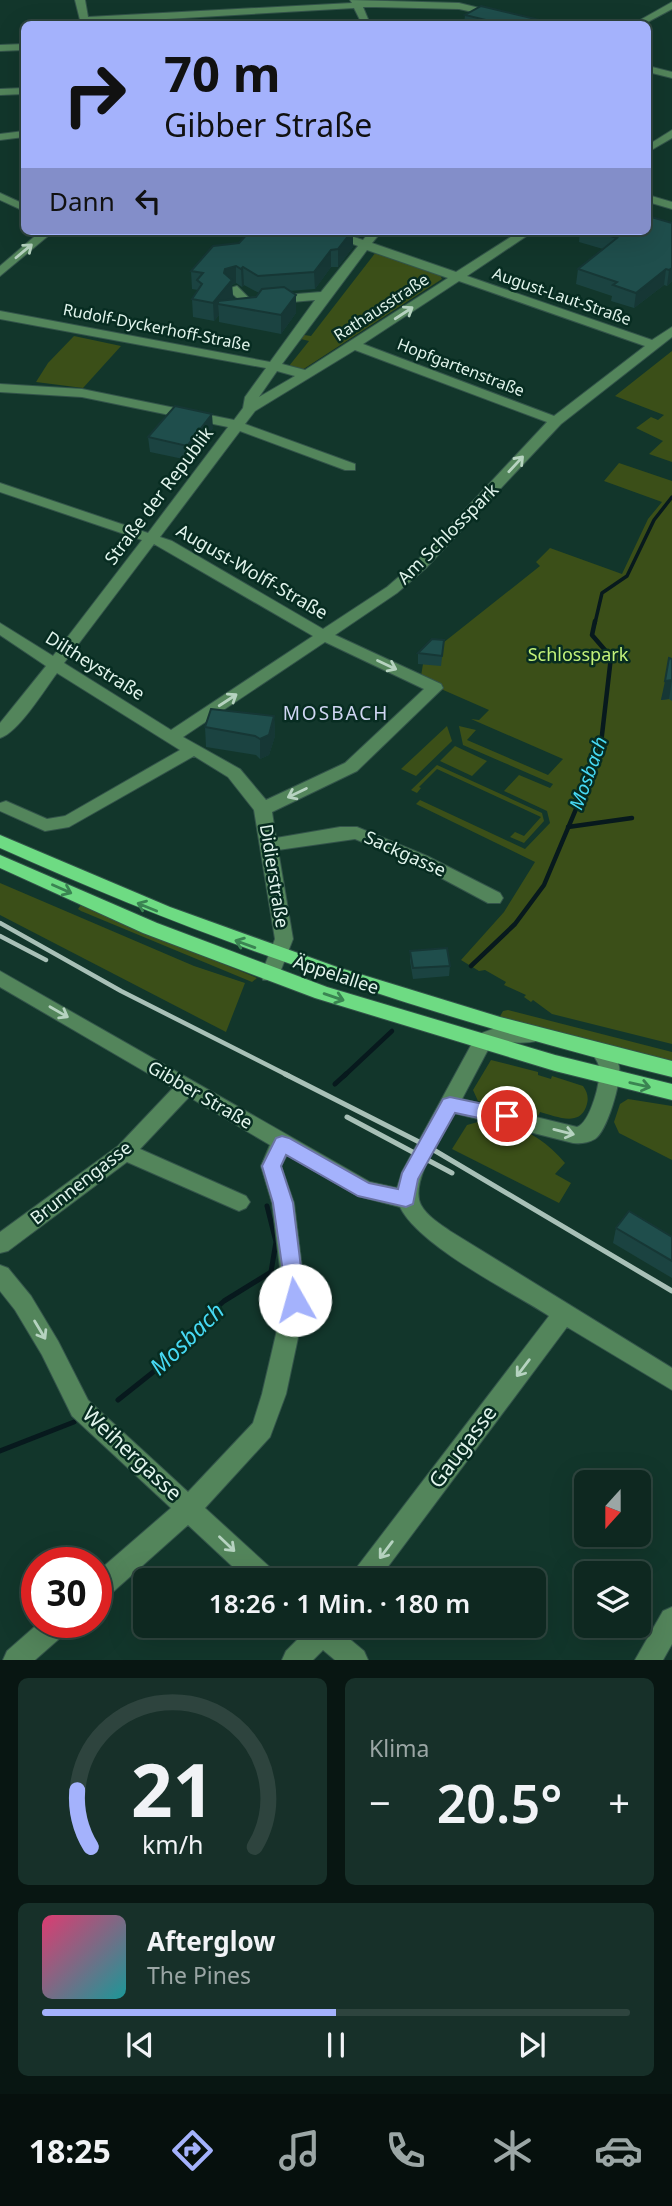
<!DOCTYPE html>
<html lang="de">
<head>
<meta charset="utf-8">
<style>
	:root { --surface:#0e2820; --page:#173029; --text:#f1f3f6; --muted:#9ba6a5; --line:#2e443e; --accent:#a4b2fc }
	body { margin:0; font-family:"Noto Sans",sans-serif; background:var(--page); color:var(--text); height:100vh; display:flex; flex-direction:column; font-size:26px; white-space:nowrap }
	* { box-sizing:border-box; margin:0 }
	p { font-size:23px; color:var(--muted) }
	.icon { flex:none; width:38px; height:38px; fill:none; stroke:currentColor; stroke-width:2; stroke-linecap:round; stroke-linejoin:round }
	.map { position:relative; height:1660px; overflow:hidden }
	.panel { display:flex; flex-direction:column; gap:18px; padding:18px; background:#081612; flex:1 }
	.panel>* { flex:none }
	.banner { position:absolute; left:21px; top:21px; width:630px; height:214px; border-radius:10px; box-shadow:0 7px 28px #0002,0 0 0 2px var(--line); background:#a4b2fc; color:#111; overflow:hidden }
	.needle { width:46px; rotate:201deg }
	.buttons { position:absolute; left:574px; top:1470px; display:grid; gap:14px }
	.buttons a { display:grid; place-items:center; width:77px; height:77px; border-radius:10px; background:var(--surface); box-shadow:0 7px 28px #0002,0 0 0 2px var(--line); font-size:35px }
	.speed { position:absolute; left:21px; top:1547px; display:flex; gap:14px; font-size:35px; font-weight:700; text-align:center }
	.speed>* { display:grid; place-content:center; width:91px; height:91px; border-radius:50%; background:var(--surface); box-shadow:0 7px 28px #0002,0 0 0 2px var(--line); line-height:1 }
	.speed .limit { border:10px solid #d22; background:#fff; color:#111 }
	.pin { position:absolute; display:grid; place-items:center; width:60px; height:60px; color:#fff; margin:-30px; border:4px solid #fff; border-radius:50%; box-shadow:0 2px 7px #0007 }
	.me { position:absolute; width:77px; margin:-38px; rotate:353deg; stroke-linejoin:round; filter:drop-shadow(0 0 5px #0008) }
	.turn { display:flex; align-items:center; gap:24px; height:147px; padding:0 28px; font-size:32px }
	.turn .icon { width:91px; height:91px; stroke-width:2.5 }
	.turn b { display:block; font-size:49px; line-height:60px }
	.then { display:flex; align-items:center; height:66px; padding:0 28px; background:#0003; gap:14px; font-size:26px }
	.big { font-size:52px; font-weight:600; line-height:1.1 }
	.panel .card { flex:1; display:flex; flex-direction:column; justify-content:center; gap:10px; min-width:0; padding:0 24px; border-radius:10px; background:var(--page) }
	.panel .dial { align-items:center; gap:0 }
	.dial svg { height:182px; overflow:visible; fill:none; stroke:var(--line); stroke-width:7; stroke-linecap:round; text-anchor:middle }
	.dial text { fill:var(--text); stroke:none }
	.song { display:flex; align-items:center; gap:21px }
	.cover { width:84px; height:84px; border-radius:10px; background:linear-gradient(135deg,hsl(340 70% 55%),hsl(180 70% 35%)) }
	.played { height:7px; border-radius:4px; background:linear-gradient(90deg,var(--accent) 50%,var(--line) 50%) }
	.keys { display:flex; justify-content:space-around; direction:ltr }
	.heat { display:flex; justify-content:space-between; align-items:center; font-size:38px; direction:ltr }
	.panel .tiles { flex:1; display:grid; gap:18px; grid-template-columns:1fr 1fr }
	.card:last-child { grid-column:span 2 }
	.trip { position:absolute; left:133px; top:1568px; width:413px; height:70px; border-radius:10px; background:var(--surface); box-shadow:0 7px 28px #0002,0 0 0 2px var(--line); font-weight:600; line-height:70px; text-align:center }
	.tab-bar { display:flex; height:112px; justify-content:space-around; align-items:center; background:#06100d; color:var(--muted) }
	.tab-bar .icon { width:49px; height:49px }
	.tab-bar .current { color:var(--accent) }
	.tab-bar b { font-size:32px; color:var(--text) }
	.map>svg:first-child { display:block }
	.green { fill:#3b4f18 }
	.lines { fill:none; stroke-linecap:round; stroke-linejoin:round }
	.stream-far2 { stroke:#07191d; stroke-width:3.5 }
	.stream-far1 { stroke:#07191d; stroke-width:4.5 }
	.stream { stroke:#07191d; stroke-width:5 }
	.minor-casing { stroke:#33544a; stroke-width:2 }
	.major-casing { stroke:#33544a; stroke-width:2 }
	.minor { fill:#53855b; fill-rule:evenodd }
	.major { fill:#6edb83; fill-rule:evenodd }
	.rail-far1 { stroke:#a8c0b7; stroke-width:4.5 }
	.rail { stroke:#a8c0b7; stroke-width:5 }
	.wall { fill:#1b4341; fill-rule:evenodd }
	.shaded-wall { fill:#163735 }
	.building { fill:#1f4e4c; stroke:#163735; stroke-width:2 }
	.oneway { stroke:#b6d3c0 }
	.oneway2 { stroke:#3a8452 }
	.route { fill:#a4b2fc; stroke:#6b74a4; stroke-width:2 }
	.labels { text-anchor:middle; stroke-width:5; stroke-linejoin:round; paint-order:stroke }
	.far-street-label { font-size:16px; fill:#e1f4ec; stroke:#072c21 }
	.street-label { font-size:18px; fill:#e1f4ec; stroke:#072c21 }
	.park-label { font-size:18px; fill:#c2f279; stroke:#072c21 }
	.neighbourhood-label { font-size:19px; letter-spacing:2px; fill:#d0d6f3; stroke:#072c21 }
	.water-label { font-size:19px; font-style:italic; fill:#47daf4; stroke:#072c21 }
	.near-street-label { font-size:21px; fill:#e1f4ec; stroke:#072c21 }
	.near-water-label { font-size:23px; font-style:italic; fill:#47daf4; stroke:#072c21 }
</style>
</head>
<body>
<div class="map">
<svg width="672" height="1660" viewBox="0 0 672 1660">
	<rect width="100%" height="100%" fill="#12362b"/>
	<g class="green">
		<path d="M376,252L440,275L442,279L302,370L289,366L309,341L301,339L304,335L311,336Z"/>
		<path d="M74,336L121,346L83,388L36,382L48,363Z"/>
		<path d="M672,351V462L649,454L663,441L636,428L651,417L658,420L664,415L615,396Z"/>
		<path d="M619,463L672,481V1044L552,1014L533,1000L531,1002L524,997L526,995L504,985L506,982L485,970L479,971L461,960L504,912L535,862L416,804L420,800L525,849L550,823L547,811L504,791L519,775L550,788L553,784L463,745L459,726L476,730L467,740L548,775L563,759L471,719L479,720L489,710L441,689L443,686L421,676L424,658L540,566L536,562L550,548L622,574L648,519L662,502L604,481Z"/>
		<path d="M447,726L452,741L416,776L401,769Z"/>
		<path d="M455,746L487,761L472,776L440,761Z"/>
		<path d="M437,765L542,813L544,821L524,843L510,837L515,832L524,836L541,817L437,769L419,787L421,788L417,793L411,790Z"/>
		<path d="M0,883L194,966L245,983L226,1032L0,915Z"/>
		<path d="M81,905L257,978L252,982L81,911L78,909Z"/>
		<path d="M508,1010L672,1052V1062L499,1018L503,1011Z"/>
		<path d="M491,1060L538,1072V1075L551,1079L552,1076L583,1086C588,1093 589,1099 586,1107C579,1127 555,1116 540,1112L538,1116L478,1101L473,1090Z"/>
		<path d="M628,1099L672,1106V1160L619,1133L614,1122L620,1104Z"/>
		<path d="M478,1122C515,1121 542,1136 565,1163L555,1174L571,1183L559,1203L452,1149L467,1125Z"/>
	</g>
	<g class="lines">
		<path class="stream-far2" d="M595,623L602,593L627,576L654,520L672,497"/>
		<g class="stream-far1">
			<path d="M568,827L632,818"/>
			<path d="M471,966L515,924L544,885L600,752L611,657L592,635L595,621"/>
			<path d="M344,1076L392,1031"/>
		</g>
		<g class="stream">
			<path d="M335,1084L346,1074"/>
			<path d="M118,1400L157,1369L184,1337L224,1301L271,1272L276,1242L267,1206"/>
			<path d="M0,1451L74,1422"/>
		</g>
		<defs>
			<g id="minor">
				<path d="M75,0H85L88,17L352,3L350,0L459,3L545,24H529L459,9L376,7H363L370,24H362L354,8L81,24Z"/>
				<path d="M672,2V9L644,24H633Z"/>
				<path d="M24,44V50L0,51V45Z"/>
				<path d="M648,66L672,72V78L648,72Z"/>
				<path d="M24,88V94L0,95V89Z"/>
				<path d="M672,130V138L648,152V145Z"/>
				<path d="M24,131V137L0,140V134Z"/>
				<path d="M0,193L24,204V211L0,200Z"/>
				<path d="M648,195L672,202V209L648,202Z"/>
				<path d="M41,231H54L0,276V266Z"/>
				<path d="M319,231H336L363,240L370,231H382L372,243L456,272L520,231H534L467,276L652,340L672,327V337L561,424L426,568L397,593L335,635L441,684L443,688L357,771L272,812L276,838L340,827H357L427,856L500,893L503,898L500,903H488L415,864L355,839L278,850L293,939L279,975L277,980H263L261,975L275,939L254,810L228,777L194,756L69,827L45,831L0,811V803L6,801L47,819L65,816L180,750L57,673C45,689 18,733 0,738V723L46,666L0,635V623L53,656L142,540L0,492V483L148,533L228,427L82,397L0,392V384L82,389L234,420L243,408L245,397L266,368L0,319V311L270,362L315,300L246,306L227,289L237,286L249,298L321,292L358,246ZM367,250L448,278L305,370L282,364ZM459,281L645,346L554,416L363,344ZM355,350L547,422L416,562L387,587L323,629L172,541L160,537L240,431L345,470H355V464L245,424L255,411ZM277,371L295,376L259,397ZM154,544L313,636L171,730L64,663ZM325,642L424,689L345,763L266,800L240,769L183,737Z"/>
				<path d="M0,971L370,1182L397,1188L402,1172L476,1036C494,1026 519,1023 539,1030L542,1035L539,1040C523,1046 505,1039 490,1046L462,1099L577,1127C590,1123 602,1080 599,1067C598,1061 594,1057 591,1052L594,1047L601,1044L608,1047C612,1052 617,1059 619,1066C622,1081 607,1131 595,1139C588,1143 580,1144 573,1143L454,1113C443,1134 409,1182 421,1205C427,1216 440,1224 450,1231L672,1368V1390L567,1327L378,1580H351L354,1571L549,1316C510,1291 419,1246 400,1207L358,1196L287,1155L281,1166L294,1203L306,1300L286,1394L270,1437L205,1508L274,1571L277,1580H247L188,1525L105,1599L96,1602V1573L171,1508L72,1416L42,1355L15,1310L0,1291V1265L8,1268L31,1296L58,1341L88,1400L188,1492L253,1423L262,1394L284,1300L272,1203L261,1166L270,1145L189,1097L140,1149L246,1196L250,1202L246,1208L239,1211L232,1208L127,1162L8,1251L0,1253V1232L118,1146L173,1088L0,987Z"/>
				<path d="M672,1607V1644L663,1660H635L663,1611Z"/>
				<path d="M40,1622H72L68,1631L35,1660H3L7,1651Z"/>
				<path d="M300,1626H342L340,1631L364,1651L368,1660H335L323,1650L313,1660H282L286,1651L303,1634Z"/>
			</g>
			<g id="major">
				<path d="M0,835L170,907L337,967L500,1017L672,1061V1077C441,1020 217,946 0,848Z"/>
				<path d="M0,855L157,923L327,987L555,1055L672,1084V1100L555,1071L315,998L143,933L0,868Z"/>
			</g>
		</defs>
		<use href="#minor" class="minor-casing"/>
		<use href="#major" class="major-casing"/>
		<use href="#minor" class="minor"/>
		<use href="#major" class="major"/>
		<g class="rail-far1">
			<path d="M0,923L121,991L289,1076"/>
			<path d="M0,936L46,960"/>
		</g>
		<g class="rail">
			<path d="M285,1074L427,1146L672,1291"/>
			<path d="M347,1117L452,1173"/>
		</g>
	</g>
	<g class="wall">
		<path d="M465,15L548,24H464Z"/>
		<path d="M672,223V281L667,286L664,285L634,308L611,301L612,296L576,284L578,269L603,249L579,242L580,231H648Z"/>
		<path d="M213,246L353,247L338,267H331L315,289L289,291L296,313L281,334L219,322V315L214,321L193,317L192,299L198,290L192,289L191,271ZM236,283L242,287L244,285L259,293L256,297L232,299L233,298L232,285Z"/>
		<path d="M213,428L188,460L150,452L148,437Z"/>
		<path d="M444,640L441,666L418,664V653Z"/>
		<path d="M672,659V701L669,699L661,700Z"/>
		<path d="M274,716L275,736L269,755L260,759L256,755L206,747L205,727Z"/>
		<path d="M410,951L450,966L449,976L413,979L410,961Z"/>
		<path d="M616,1228L672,1237V1278L613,1243Z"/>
	</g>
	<g class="shaded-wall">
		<path d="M352,231H353V247L338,267V249Z"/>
		<path d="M331,250V267L315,289L314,272Z"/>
		<path d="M236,266V283L232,285L233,298L226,306L218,304L219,315L214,321L213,303L225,269Z"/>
		<path d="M243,267L244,285L242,287L241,269Z"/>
		<path d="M672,268V281L667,286L669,270Z"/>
		<path d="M666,269L664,285L634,308L636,293Z"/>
		<path d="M296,295V313L281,334V315Z"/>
		<path d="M212,414L213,428L188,460L187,446Z"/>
		<path d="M672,680L669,699L661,700L665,681Z"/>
		<path d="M274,716L275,736L269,755L260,759V739Z"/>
	</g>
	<g class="building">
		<path d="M481,6L548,22L543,24H502L465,15Z"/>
		<path d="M648,216L672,223V268L669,270L666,269L636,293L613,285L617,282L578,269L617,238L595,231H648Z"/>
		<path d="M250,231H352L338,249L331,250L314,272L258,276L243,267L241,269L236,266L225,269L224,273L232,280L213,303L192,299L202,284L197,280L203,273L191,271L213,246L239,243Z"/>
		<path d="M284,287L296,295L281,315L218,304V301L256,297L262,289Z"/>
		<path d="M175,406L212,414L187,446L148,437Z"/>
		<path d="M432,639L444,640L442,656L418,653Z"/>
		<path d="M669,658L672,659V680L665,681Z"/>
		<path d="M211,709L274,716L269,735L260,739L255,736L205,727Z"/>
		<path d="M447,948L450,966L413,968L410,951Z"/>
		<path d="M629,1211L672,1237V1261L616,1228Z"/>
	</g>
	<defs><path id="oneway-shaft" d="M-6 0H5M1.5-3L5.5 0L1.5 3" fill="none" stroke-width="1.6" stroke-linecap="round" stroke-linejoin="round" transform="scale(1.75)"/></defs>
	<g class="oneway">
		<use href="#oneway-shaft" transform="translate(24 251) rotate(-40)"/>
		<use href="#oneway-shaft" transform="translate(404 313) rotate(-33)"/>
		<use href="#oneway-shaft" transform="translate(516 464) rotate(-47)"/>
		<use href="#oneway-shaft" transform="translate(387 665) rotate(25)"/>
		<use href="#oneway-shaft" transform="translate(228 700) rotate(-33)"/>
		<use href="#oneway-shaft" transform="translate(297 793) rotate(154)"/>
		<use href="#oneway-shaft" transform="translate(59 1012) rotate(30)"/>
		<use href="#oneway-shaft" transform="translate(564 1132) rotate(14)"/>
		<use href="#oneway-shaft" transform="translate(40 1330) rotate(59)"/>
		<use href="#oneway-shaft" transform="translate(523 1368) rotate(127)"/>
		<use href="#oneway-shaft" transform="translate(227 1544) rotate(44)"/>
		<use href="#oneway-shaft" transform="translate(386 1550) rotate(127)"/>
	</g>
	<g class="oneway2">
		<use href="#oneway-shaft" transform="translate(62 889) rotate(24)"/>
		<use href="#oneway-shaft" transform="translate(147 907) rotate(-158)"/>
		<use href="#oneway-shaft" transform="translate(245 944) rotate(-160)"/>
		<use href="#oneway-shaft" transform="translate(334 997) rotate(19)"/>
		<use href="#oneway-shaft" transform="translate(640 1085) rotate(13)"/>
	</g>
	<path class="route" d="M450,1097L507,1109L513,1111L516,1116L513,1122L507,1124L455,1113L418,1179L413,1204L406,1207L358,1196L286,1155L281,1166L293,1203L305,1300L303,1307L295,1309L288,1307L273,1203L262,1166L276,1138L282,1136L289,1138L369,1183L398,1189L402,1173L443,1099Z"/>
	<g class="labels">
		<g class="far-street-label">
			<text transform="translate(562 296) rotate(19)" y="6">August-Laut-Straße</text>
			<text transform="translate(381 307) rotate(-33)" y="6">Rathausstraße</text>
			<text transform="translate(157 327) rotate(11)" y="6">Rudolf-Dyckerhoff-Straße</text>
			<text transform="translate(461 367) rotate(21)" y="6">Hopfgartenstraße</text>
		</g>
		<g class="street-label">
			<text transform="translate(159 496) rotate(-53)" y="6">Straße der Republik</text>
			<text transform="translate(448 534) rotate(-45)" y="6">Am Schlosspark</text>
			<text transform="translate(252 572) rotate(30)" y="6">August-Wolff-Straße</text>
			<text transform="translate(95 666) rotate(32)" y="6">Diltheystraße</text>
			<text transform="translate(405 854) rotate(24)" y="6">Sackgasse</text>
			<text transform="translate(274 876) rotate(81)" y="6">Didierstraße</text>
			<text transform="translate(336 975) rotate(18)" y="6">Äppelallee</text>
			<text transform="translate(200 1095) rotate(30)" y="6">Gibber Straße</text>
			<text transform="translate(81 1183) rotate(-38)" y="6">Brunnengasse</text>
		</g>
		<g class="park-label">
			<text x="578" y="661">Schlosspark</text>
		</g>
		<g class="neighbourhood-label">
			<text x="336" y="720">MOSBACH</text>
		</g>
		<g class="water-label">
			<text transform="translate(588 773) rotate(-70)" y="7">Mosbach</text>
		</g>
		<g class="near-street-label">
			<text transform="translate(463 1447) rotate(-53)" y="7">Gaugasse</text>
			<text transform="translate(132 1454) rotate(43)" y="7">Weihergasse</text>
		</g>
		<g class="near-water-label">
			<text transform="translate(187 1339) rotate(-44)" y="8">Mosbach</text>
		</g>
	</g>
</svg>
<div class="buttons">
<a><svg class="needle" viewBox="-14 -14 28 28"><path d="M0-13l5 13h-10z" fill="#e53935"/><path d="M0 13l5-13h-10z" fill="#9ba6a5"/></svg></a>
<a><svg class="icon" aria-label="layers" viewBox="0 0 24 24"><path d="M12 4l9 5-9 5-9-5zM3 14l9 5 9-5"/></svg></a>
</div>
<div class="speed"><div class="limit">30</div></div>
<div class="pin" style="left:507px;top:1116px;background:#d93025"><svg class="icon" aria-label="arrive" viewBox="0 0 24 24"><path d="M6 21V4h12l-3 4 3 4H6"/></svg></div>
<svg class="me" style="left:295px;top:1300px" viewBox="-20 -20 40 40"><circle r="19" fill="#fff"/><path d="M0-13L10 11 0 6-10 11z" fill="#a4b2fc"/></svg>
<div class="trip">18:26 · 1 Min. · 180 m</div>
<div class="banner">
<div class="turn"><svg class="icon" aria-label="right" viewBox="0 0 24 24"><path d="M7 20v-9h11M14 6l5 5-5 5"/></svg><div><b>70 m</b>Gibber Straße</div></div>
<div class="then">Dann<svg class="icon" aria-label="left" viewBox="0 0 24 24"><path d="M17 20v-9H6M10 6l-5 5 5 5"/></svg></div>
</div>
</div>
<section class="panel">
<div class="tiles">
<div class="card dial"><svg viewBox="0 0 100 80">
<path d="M14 69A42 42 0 1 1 86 69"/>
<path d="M14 69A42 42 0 0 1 8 44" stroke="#a4b2fc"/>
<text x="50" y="56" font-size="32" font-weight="700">21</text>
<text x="50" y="72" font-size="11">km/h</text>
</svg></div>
<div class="card"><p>Klima</p>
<div class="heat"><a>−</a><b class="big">20.5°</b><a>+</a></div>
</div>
<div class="card">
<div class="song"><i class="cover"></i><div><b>Afterglow</b><p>The Pines</p></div></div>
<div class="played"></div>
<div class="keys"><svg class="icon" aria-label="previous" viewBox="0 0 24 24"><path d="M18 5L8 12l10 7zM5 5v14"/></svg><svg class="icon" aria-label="pause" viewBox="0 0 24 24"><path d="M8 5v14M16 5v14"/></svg><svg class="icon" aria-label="next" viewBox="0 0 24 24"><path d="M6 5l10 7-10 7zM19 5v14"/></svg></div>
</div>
</div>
</section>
<nav class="tab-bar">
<b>18:25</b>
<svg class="icon current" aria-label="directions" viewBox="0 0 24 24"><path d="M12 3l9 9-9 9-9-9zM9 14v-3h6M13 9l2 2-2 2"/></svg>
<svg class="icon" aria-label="music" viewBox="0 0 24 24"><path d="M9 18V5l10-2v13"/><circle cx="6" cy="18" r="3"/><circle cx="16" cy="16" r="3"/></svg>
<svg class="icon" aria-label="phone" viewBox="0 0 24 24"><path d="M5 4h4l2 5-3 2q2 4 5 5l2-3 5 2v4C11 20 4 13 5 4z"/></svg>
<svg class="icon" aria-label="climate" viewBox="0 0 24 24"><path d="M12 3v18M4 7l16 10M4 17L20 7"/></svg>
<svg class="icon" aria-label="car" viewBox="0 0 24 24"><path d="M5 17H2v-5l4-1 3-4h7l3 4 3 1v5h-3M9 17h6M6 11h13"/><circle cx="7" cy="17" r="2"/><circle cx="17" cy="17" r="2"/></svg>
</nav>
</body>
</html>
